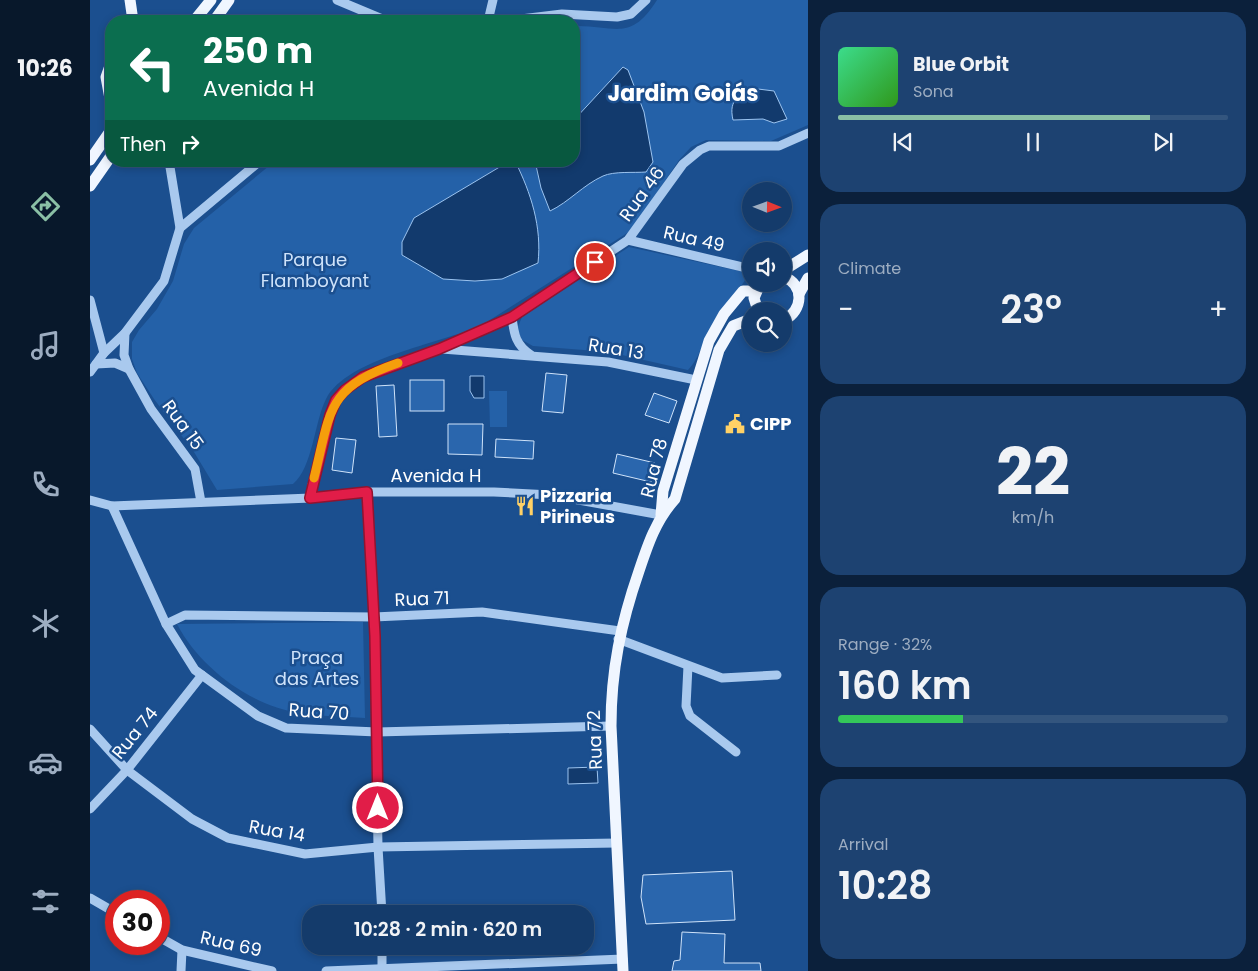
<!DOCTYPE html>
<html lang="en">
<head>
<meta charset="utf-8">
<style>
	:root { --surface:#143b6b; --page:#1d4271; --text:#f1f3f6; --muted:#9dadc1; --line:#33557e; --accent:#8abfa5 }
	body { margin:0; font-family:Poppins,sans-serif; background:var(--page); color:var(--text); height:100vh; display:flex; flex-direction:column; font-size:19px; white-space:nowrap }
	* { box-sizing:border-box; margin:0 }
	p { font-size:16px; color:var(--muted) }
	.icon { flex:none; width:28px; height:28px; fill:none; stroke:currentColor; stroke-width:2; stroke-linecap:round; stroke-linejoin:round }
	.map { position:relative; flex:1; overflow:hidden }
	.panel { display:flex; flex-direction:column; gap:12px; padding:12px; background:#0b203b; width:450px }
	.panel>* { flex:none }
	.banner { position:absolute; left:15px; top:15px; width:475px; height:152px; border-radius:20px; box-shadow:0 2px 8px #0003,0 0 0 1px var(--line); background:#0b6e4f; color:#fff; overflow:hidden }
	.needle { width:32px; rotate:91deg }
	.buttons { position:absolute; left:652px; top:182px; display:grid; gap:10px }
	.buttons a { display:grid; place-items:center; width:50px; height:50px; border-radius:50%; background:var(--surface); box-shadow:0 2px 8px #0003,0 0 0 1px var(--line); font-size:25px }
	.speed { position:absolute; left:15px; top:890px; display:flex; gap:10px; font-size:25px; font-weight:700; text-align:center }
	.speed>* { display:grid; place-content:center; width:65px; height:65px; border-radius:50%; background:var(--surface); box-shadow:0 2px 8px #0003,0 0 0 1px var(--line); line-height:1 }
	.speed .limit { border:8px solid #d22; background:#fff; color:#111 }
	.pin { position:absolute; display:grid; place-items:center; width:42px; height:42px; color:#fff; margin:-21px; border:2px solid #fff; border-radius:50%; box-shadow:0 1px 5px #0007 }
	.me { position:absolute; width:55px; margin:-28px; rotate:0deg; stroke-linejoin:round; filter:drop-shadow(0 0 4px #0008) }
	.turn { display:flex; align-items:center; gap:18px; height:105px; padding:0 15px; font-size:22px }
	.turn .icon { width:65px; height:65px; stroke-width:2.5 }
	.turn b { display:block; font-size:35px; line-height:42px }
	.then { display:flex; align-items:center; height:48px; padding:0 15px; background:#0003; gap:10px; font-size:19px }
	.big { font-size:38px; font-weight:600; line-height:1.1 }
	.panel .card { flex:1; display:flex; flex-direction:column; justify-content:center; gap:8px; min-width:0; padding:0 18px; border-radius:20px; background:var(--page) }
	.panel .dial { align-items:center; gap:0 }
	.dial b { font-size:65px; line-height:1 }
	.song { display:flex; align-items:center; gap:15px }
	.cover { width:60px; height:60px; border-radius:8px; background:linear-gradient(135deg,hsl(150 70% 55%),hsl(110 70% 35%)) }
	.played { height:5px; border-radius:2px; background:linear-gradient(90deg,var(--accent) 80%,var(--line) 80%) }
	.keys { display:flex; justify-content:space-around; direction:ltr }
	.heat { display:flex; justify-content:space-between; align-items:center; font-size:28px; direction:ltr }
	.charge { height:8px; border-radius:4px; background:linear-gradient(90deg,#34c759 32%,var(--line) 0) }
	.trip { position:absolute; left:212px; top:905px; width:292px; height:50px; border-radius:20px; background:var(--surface); box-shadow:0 2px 8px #0003,0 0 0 1px var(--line); font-weight:600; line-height:50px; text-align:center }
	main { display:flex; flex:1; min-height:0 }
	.tab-bar { display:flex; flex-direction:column; width:90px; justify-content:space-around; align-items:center; background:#08182b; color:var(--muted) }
	.tab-bar .icon { width:35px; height:35px }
	.tab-bar .active { color:var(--accent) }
	.tab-bar b { font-size:22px; color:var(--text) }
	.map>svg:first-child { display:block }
	.green { fill:#2461a8 }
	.water { fill:#123a6d; stroke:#9cc4f0 }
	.building { fill:#2a66ad; stroke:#cfe3fa }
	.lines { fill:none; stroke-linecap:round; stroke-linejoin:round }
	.minor { stroke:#a9c9ee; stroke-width:9 }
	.major { stroke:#f0f6ff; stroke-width:11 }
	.route-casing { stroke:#92132f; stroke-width:12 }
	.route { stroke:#e11d48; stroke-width:9 }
	.slow { stroke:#f59e0b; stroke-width:9 }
	.labels { text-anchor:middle; stroke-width:5; stroke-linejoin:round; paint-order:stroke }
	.street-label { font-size:18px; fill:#fff; stroke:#1b4f8f }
	.park-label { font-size:18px; fill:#cfe3fa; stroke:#1b4f8f }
	.poi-label { font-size:18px; font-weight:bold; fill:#fff; stroke:#1b4f8f; text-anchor:start }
	.district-label { font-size:22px; font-weight:bold; fill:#fff; stroke:#1b4f8f }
</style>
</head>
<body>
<main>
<nav class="tab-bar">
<b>10:26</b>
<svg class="icon active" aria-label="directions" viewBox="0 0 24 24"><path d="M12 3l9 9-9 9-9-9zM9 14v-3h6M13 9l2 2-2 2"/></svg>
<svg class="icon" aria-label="music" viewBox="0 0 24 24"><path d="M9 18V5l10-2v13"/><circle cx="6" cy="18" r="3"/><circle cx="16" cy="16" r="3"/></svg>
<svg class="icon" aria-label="phone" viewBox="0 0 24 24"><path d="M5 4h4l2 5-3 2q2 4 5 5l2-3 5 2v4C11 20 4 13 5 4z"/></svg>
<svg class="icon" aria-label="climate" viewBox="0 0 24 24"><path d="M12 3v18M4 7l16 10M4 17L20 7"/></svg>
<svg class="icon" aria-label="car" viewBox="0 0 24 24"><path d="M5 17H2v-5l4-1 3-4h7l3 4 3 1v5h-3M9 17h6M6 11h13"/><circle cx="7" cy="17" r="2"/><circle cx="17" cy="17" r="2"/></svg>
<svg class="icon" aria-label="filters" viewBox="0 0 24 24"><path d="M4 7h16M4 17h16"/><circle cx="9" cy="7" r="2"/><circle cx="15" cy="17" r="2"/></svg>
</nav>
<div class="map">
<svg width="718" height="971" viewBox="0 0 718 971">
	<rect width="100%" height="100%" fill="#1b4f8f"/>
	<g class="green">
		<path d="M567,0H718V125L681,141L616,140L601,147L589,160L542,230L392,325C350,344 257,358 236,399C224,423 223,467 203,484L127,490L104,452L64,399L47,373L42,359V342L49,330L67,309L83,281L94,244L104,228L185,161H484V26C525,25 540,43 567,0Z"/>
		<path d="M539,247L654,272L657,276C651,290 635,302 627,316C617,332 610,358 598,370L519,352L443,346L432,340L427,329L432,317Z"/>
		<path d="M399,391H417V427H400Z"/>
		<path d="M273,622L275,718C254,716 231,717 210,713C161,706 110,668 87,624Z"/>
	</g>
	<g class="water">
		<path d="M533,67L538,70L554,112L563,162L556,172C544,173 524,171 513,176C493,185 479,202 460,211L451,188L445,161H484V120Z"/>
		<path d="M668,89L684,91L697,119L684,123L673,119L643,120C638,98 650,95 668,89Z"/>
		<path d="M425,161C441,193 452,227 448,263L412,279L385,281L353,279L312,255V242L324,218L418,162Z"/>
		<path d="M380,376H394V398H384L380,391Z"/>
		<path d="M507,767L508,783L478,784V768Z"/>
	</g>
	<g class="building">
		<path d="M456,373L477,375L473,413L452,411Z"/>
		<rect x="320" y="380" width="34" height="31"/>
		<path d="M304,385L307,436L289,437L286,386Z"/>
		<path d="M564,393L587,401L579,423L555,415Z"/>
		<path d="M358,424H393L392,455L358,454Z"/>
		<path d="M246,438L266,440L262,473L242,470Z"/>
		<path d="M406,439L444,441L443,459L405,457Z"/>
		<path d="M527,454L565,463L561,482L523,473Z"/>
		<path d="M642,871L645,920L556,924L551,897L553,875Z"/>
		<path d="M592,932L635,934L634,963H670L671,971H582L584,961L590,960Z"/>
	</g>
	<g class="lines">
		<g class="minor">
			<path d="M247,0L297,21"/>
			<path d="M398,21L403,0"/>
			<path d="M415,21L472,14L527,17L541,14L556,0"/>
			<path d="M90,228L170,161"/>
			<path d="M538,240L661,269"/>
			<path d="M0,300L14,353"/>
			<path d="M422,317C424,335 426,345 441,355"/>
			<path d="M35,333L34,355L39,369L61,409L105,469L111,502"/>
			<path d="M352,349L518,362L606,380"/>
			<path d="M6,364L25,363L39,369"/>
			<path d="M0,372L14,353L35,333L74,281L90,228L79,161"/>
			<path d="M277,492L284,617L288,847L292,914"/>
			<path d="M221,498L222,485L240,415L246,401L255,390L273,377L349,349L422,317L538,240L593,164L610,150L619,146H689L718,133"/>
			<path d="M0,500L22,506L221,498L277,492H404L461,495L571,515"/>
			<path d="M22,506L76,624L105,670L168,716L196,728L287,732L521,726"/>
			<path d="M76,624L95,615L284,617L392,612L530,631"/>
			<path d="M528,639L632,678L687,675"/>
			<path d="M598,666L596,706L600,716L646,752"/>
			<path d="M0,729L37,770L102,819L138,838L215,854L288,847L527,843"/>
			<path d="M0,809L37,770L112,675"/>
			<path d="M0,898L26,913"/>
			<path d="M69,937L92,950L182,971"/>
			<path d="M292,946V971"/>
			<path d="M91,971L92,950"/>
			<path d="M236,971L533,959"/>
		</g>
		<g class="major">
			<path d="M40,0L43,21"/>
			<path d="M104,21L121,0"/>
			<path d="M124,21L139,0"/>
			<path d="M21,63L16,77L21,104"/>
			<path d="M0,160L21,130"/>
			<path d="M0,186L21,156"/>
			<path d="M694,270L718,255"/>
			<path d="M694,277C715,285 713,311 694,320"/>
			<path d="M709,294L718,278"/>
			<path d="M668,311L664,298L670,284"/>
			<path d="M571,515L573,491L619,341L634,314L653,291H665"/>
			<path d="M533,971L521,726C521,670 531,623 549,571C558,544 566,520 585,499L629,350L643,326L661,319"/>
		</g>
	</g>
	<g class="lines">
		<defs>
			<path id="route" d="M288,808L285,636L277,492L220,498L240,415L246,400L255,390L273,377L349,349L422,317L505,262"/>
		</defs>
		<use href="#route" class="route-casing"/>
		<use href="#route" class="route"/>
		<path class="slow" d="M224,478C241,410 236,388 308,363"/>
	</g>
	<defs>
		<symbol id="civic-bare" viewBox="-9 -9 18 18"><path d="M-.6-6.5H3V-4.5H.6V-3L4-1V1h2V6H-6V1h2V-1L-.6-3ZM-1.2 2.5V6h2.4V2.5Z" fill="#ffd166" stroke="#1b4f8f" stroke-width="2.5" paint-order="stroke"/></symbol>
		<symbol id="restaurant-bare" viewBox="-9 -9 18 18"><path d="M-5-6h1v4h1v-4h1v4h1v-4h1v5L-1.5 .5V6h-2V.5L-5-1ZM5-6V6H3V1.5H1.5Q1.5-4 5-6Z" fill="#ffd166" stroke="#1b4f8f" stroke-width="2.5" paint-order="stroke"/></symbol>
	</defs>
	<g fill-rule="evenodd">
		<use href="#civic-bare" x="631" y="410" width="28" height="28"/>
		<use href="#restaurant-bare" x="421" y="492" width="28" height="28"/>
	</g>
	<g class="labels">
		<g class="street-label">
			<text transform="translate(552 194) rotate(-54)" y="6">Rua 46</text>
			<text transform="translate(604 239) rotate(13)" y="6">Rua 49</text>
			<text transform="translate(526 349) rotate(9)" y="6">Rua 13</text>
			<text transform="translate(93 425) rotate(54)" y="6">Rua 15</text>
			<text transform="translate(564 468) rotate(-76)" y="6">Rua 78</text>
			<text x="346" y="482">Avenida H</text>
			<text transform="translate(332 599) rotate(-2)" y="6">Rua 71</text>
			<text transform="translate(229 712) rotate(4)" y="6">Rua 70</text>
			<text transform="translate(45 733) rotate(-51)" y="6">Rua 74</text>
			<text transform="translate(505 740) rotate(-92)" y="6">Rua 72</text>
			<text transform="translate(187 831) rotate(10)" y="6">Rua 14</text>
			<text transform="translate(141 944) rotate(13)" y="6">Rua 69</text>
		</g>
		<g class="park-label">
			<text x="225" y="266">Parque<tspan x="225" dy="21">Flamboyant</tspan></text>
			<text x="227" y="664">Praça<tspan x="227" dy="21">das Artes</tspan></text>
		</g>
		<g class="poi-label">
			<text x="660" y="430">CIPP</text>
			<text x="450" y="502">Pizzaria<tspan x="450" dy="21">Pirineus</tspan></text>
		</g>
		<g class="district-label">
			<text x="593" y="101">Jardim Goiás</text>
		</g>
	</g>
</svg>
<div class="buttons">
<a><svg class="needle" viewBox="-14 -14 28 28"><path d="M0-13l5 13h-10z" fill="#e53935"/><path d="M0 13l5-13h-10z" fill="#9dadc1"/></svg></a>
<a><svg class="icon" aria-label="sound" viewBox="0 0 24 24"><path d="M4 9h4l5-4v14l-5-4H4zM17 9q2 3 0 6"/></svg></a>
<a><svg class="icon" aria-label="search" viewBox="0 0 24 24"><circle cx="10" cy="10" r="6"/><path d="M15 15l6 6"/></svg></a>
</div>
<div class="speed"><div class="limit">30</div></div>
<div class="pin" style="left:505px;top:262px;background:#d93025"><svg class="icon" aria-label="arrive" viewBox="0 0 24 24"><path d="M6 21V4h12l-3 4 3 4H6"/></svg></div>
<svg class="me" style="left:288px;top:808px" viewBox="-20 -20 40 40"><circle r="17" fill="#e11d48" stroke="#fff" stroke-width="3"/><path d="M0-11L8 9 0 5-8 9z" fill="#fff"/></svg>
<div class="trip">10:28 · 2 min · 620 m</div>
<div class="banner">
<div class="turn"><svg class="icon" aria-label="left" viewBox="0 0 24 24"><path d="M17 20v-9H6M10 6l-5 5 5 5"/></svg><div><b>250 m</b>Avenida H</div></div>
<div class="then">Then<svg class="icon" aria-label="right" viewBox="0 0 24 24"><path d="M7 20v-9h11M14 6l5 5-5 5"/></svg></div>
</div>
</div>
<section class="panel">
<div class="card">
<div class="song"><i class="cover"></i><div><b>Blue Orbit</b><p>Sona</p></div></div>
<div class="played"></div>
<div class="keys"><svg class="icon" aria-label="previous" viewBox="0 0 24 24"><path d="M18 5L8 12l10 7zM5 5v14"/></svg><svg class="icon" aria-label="pause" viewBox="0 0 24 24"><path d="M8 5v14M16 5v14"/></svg><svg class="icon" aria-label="next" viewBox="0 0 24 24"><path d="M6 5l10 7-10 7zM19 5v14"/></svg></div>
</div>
<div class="card"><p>Climate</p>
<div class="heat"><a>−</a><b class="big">23°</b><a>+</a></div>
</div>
<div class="card dial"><b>22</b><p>km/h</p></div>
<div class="card"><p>Range · 32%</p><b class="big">160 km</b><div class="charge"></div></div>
<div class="card"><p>Arrival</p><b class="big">10:28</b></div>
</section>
</main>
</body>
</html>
